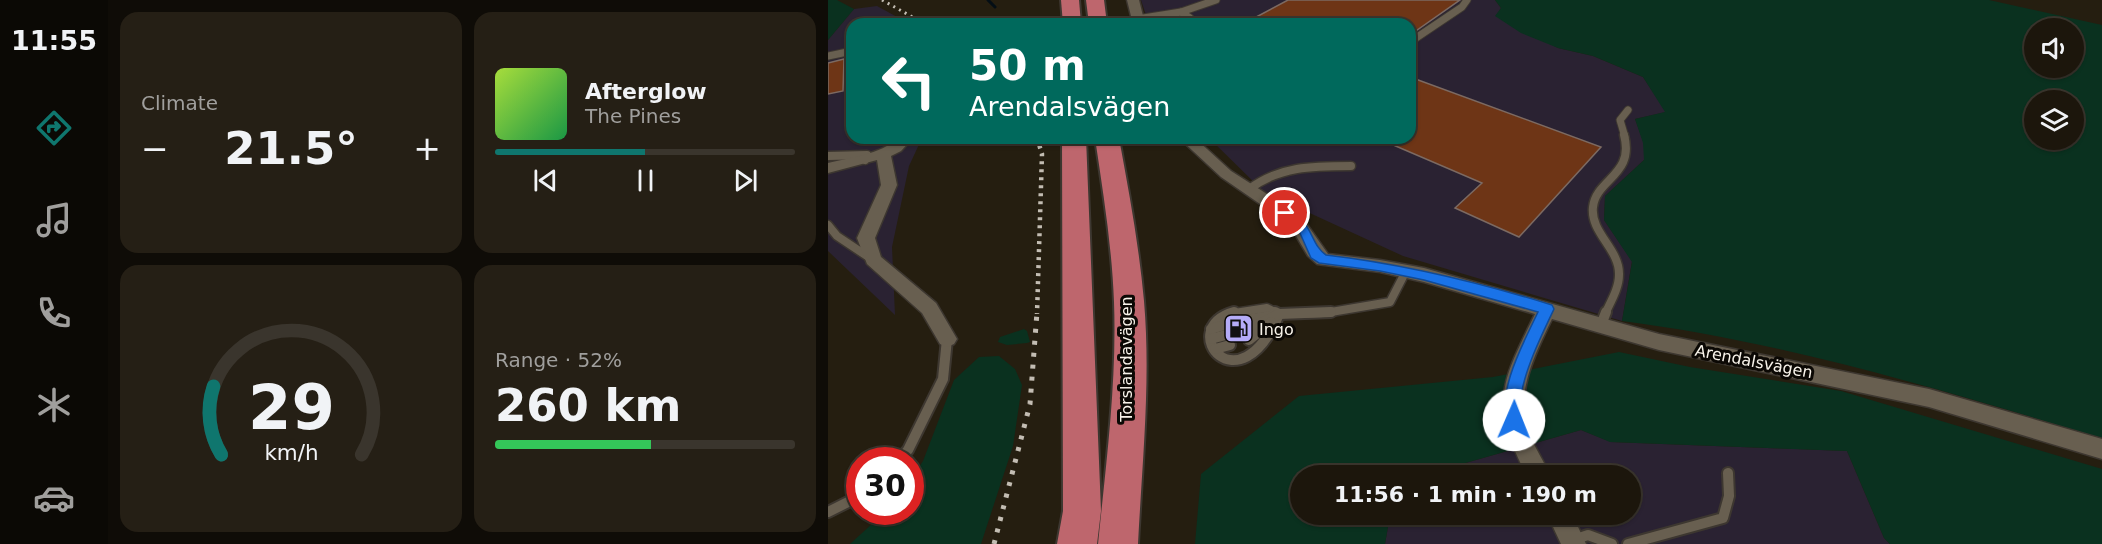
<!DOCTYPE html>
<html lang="en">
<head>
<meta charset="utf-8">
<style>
	:root { --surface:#1c160c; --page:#251f15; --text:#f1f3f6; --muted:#a09f9d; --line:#3a352d; --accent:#0f766e }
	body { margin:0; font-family:"DejaVu Sans",sans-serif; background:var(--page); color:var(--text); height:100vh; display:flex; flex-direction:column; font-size:22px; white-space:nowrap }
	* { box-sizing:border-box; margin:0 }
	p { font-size:20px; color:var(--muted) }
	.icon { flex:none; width:33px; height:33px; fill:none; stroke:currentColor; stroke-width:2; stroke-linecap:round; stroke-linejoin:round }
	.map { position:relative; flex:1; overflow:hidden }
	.details { display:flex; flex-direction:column; gap:12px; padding:12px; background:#0f0c07; width:720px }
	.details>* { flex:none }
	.guide { position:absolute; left:18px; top:18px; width:570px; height:126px; border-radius:18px; box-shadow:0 2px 4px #0004,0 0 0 2px var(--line); background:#00695c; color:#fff; overflow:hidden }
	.controls { position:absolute; left:1196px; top:18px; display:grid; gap:12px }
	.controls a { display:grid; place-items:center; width:60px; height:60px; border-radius:50%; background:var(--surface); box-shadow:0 2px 4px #0004,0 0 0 2px var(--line); font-size:30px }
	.speed { position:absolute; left:18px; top:447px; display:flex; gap:12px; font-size:30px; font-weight:700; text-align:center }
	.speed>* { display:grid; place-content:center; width:78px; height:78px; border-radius:50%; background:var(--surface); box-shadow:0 2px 4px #0004,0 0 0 2px var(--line); line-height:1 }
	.speed .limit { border:9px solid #d22; background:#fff; color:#111 }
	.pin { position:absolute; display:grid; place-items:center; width:51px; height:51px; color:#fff; margin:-26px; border:3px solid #fff; border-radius:50%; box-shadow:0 2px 6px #0007 }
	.me { position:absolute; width:66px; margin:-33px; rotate:1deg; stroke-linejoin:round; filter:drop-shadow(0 0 4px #0008) }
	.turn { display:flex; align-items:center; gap:21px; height:126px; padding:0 24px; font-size:27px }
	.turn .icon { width:78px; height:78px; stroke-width:2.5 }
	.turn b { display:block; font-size:42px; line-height:51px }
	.big { font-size:45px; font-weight:800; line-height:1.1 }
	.details .tile { flex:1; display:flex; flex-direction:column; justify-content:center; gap:9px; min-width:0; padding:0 21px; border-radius:18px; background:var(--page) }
	.details .dial { align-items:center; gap:0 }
	.dial svg { height:156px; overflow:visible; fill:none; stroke:var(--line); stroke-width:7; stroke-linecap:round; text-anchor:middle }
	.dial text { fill:var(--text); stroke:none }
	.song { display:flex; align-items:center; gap:18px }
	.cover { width:72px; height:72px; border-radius:9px; background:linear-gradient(135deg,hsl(80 70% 55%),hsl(140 70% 35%)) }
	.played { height:6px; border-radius:3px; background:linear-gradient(90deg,var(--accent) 50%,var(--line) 50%) }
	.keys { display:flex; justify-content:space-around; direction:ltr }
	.heat { display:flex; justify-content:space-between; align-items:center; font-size:33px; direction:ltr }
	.charge { height:9px; border-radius:4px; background:linear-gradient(90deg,#34c759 52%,var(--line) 0) }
	.details .tiles { flex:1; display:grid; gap:12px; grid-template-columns:repeat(2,1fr) }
	.trip { position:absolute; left:462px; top:465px; width:351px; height:60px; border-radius:30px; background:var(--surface); box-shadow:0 2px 4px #0004,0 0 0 2px var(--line); font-weight:800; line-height:60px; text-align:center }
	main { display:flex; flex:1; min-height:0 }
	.dock { display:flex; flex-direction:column; width:108px; justify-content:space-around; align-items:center; background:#0b0905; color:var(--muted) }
	.dock .icon { width:42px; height:42px }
	.dock .active { color:var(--accent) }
	.dock b { font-size:27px; color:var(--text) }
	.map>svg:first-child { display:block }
	.industrial { fill:#2a2232 }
	.green { fill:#0a311f; fill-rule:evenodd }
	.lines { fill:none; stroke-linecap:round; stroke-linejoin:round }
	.stream { stroke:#040e15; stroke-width:3 }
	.building { fill:#6e3516; stroke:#7c6a62; stroke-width:1.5 }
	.service-far2-casing { stroke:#3d3730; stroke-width:9 }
	.service-far1-casing { stroke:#3d3730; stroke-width:11 }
	.service-casing { stroke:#3d3730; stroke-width:14 }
	.minor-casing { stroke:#3d3730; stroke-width:3 }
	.primary-casing { stroke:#3d3730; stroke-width:4 }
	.service-far2 { stroke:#685f50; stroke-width:7 }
	.service-far1 { stroke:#685f50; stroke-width:8 }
	.service { stroke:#685f50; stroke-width:10 }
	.minor { fill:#685f50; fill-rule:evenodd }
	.primary { fill:#be666d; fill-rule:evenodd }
	.rail-far2 { stroke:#c3bdb3; stroke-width:3; stroke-dasharray:2 4.5; stroke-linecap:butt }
	.rail-far1 { stroke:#c3bdb3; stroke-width:4.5; stroke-dasharray:3 5; stroke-linecap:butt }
	.rail { stroke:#c3bdb3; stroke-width:5; stroke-dasharray:4 8; stroke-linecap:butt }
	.route { fill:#1a73e8; stroke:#114b97; stroke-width:1.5 }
	.labels { text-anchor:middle; stroke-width:6; stroke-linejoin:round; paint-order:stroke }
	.poi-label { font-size:16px; fill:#f8f3ea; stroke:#0b0804; text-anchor:start }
	.street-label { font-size:16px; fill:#f8f3ea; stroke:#0b0804 }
</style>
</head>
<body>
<main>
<nav class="dock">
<b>11:55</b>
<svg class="icon active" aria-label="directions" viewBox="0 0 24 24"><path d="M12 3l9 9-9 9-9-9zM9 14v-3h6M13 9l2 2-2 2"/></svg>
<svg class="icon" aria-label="music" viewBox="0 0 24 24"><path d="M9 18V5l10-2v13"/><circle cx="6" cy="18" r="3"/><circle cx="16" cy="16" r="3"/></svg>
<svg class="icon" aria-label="phone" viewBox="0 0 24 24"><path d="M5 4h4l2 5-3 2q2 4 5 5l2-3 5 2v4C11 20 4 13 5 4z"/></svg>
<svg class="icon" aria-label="climate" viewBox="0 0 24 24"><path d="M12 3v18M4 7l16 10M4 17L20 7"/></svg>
<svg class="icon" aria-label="car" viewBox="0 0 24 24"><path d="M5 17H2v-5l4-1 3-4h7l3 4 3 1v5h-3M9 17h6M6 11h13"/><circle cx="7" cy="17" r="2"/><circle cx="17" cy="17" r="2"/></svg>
</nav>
<section class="details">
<div class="tiles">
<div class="tile"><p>Climate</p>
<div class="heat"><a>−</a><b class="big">21.5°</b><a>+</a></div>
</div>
<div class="tile">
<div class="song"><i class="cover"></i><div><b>Afterglow</b><p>The Pines</p></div></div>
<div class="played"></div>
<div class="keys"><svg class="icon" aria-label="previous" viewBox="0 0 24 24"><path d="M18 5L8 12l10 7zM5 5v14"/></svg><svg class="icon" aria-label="pause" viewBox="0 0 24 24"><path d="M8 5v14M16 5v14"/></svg><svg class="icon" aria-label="next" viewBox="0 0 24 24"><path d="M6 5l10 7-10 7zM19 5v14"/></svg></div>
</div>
<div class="tile dial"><svg viewBox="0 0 100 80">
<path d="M14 69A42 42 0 1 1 86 69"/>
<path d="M14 69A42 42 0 0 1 10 34" stroke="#0f766e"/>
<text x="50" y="56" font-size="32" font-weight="700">29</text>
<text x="50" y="72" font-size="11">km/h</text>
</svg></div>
<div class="tile"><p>Range · 52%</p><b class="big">260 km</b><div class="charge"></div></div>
</div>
</section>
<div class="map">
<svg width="1274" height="544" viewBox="0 0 1274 544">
	<rect width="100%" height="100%" fill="#251e10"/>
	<g class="industrial">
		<path d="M313,0H667L673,8L668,16L730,48L765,56L815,77L838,112L807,119L816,143V160L777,196L776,220L804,261L794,321L575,256L436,192L381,138H582V24H321Z"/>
		<path d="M49,6L82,24H24V138H94L81,166L64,247L67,315L0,251V40L26,9Z"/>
		<path d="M753,430L783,442L1019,451L1056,538L1062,544H557L562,515L802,514V476L595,475Z"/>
	</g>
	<g class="green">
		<path d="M0,0H9L26,9L0,40Z"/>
		<path d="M667,0H1161L1274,25V438C1116,391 958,342 794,321L804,262L776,220L777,196L816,160L815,143L807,119L837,112L815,77L765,56L730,48L693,33L667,16L673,8ZM1245,28V68H1206V28ZM1206,100H1245V140H1206Z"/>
		<path d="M196,329L199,331L202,342L199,343L179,345L170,342L172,337Z"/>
		<path d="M791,352L862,367L1013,391L1274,469V544H1062L1056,538L1019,451L782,442L753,430L595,475L472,476V514L562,515L557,544H367L373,474L471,396L665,377Z"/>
		<path d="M171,356L187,369L194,385L185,446L153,544H22L57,512H82L83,479L95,461L126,380L151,357Z"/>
	</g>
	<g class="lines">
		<path class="stream" d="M160,0L167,7"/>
	</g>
	<g class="building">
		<path d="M460,0H632L582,35V24H415Z"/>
		<path d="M16,59L15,91L0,94V63Z"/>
		<path d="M582,77L773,147L691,237L627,208L654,183L549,138H582Z"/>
	</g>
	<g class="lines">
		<defs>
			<g id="service-far2">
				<path d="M353,12L388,0"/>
				<path d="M309,19L353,12L362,18L360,24"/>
				<path d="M582,42L634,7L639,0"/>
				<path d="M0,56L24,51"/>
				<path d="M797,137L792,120L800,110"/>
			</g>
			<g id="service-far1">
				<path d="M0,156L39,155L37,160"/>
				<path d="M420,190C451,166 485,166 523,166"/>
				<path d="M0,225L9,236L45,260"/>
				<path d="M400,314L439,308L450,314"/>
				<path d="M465,314L497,313L562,302L578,271"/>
				<path d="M777,314C783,301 791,288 791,275C792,249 762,233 765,207C768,179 807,175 796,135"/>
			</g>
			<g id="service">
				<path d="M406,312C347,329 411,410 451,314L447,312"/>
				<path d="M418,320L443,316"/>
				<path d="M773,325L778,312"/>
				<path d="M383,329L400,324"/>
				<path d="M419,330L451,314L503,312"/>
				<path d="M383,339L401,334"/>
				<path d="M421,340L443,322"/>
				<path d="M387,349L402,345"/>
				<path d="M71,460L80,450L115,379L119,339"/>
				<path d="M0,512L32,496"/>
				<path d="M745,540L760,535L784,544"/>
				<path d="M800,544L895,518L901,496L900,473"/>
			</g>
			<g id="minor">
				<path d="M299,0H311L317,24H305Z"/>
				<path d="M70,138H85L73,151L63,156L69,185L47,238L53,257L108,303L129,339L126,344L119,347L112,344L94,313L39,264L29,238L53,185L49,160L0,173V163C23,157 52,155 70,138Z"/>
				<path d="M351,138H367L403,171L473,216L500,254L552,260L596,268L831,334L1101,389L1274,439V459L1101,407L831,350L724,319C707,354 686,394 701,434C707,448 716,461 722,476H699C661,402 673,384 707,314L596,282L552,272L489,264L480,256L461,224L393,177Z"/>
				<path d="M719,514H744L758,544H733Z"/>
			</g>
			<g id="primary">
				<path d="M233,0H251L253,24H235Z"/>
				<path d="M258,0H276L279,24H261Z"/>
				<path d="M234,138H258L273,511L269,544H229L235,511Z"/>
				<path d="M267,138H291C301,192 311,246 316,301C323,381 314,464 310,544H270C278,464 289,382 286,302C284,247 275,192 267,138Z"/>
			</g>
		</defs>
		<use href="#service-far2" class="service-far2-casing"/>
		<use href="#service-far1" class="service-far1-casing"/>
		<use href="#service" class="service-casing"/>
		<use href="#minor" class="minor-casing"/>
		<use href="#primary" class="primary-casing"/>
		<use href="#service-far2" class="service-far2"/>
		<use href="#service-far1" class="service-far1"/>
		<use href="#service" class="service"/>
		<use href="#minor" class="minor"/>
		<use href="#primary" class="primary"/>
		<path class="rail-far2" d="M54,0L97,24"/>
		<path class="rail-far1" d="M209,138L214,154L209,314"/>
		<path class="rail" d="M166,544L202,404L209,312"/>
	</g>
	<path class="route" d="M457,209C484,217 482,245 498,255C575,264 650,282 724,305L726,309C714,334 696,371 693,397C691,407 697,416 692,425L686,427L681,425C666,395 697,340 710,312L596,280L552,271L491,263L483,258L471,231L451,213Z"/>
	<defs>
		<symbol id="fuel-square" viewBox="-11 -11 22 22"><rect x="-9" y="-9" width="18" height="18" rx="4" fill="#b5acf8" stroke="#0b0804"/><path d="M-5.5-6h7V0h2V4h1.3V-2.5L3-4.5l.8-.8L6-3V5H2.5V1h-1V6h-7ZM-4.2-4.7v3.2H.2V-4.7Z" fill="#111"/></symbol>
	</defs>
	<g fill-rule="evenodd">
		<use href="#fuel-square" x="394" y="312" width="33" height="33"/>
	</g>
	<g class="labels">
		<g class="poi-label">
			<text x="431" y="335">Ingo</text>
		</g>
		<g class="street-label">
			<text transform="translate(298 359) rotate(-90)" y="6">Torslandavägen</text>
			<text transform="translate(926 361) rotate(11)" y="6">Arendalsvägen</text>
		</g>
	</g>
</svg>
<div class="controls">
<a><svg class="icon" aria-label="sound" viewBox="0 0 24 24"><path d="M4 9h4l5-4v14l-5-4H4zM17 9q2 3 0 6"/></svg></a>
<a><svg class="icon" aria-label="layers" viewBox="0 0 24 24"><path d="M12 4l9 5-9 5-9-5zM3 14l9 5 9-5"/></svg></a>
</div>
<div class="speed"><div class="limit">30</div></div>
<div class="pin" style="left:457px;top:213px;background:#d93025"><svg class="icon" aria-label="arrive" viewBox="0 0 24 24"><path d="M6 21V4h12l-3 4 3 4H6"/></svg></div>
<svg class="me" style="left:686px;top:420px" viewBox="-20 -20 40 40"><circle r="19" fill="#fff"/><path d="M0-13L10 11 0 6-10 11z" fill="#1a73e8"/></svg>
<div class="trip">11:56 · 1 min · 190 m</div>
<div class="guide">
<div class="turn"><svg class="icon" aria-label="left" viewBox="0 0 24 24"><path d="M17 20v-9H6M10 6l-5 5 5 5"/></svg><div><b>50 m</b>Arendalsvägen</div></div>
</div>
</div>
</main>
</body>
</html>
